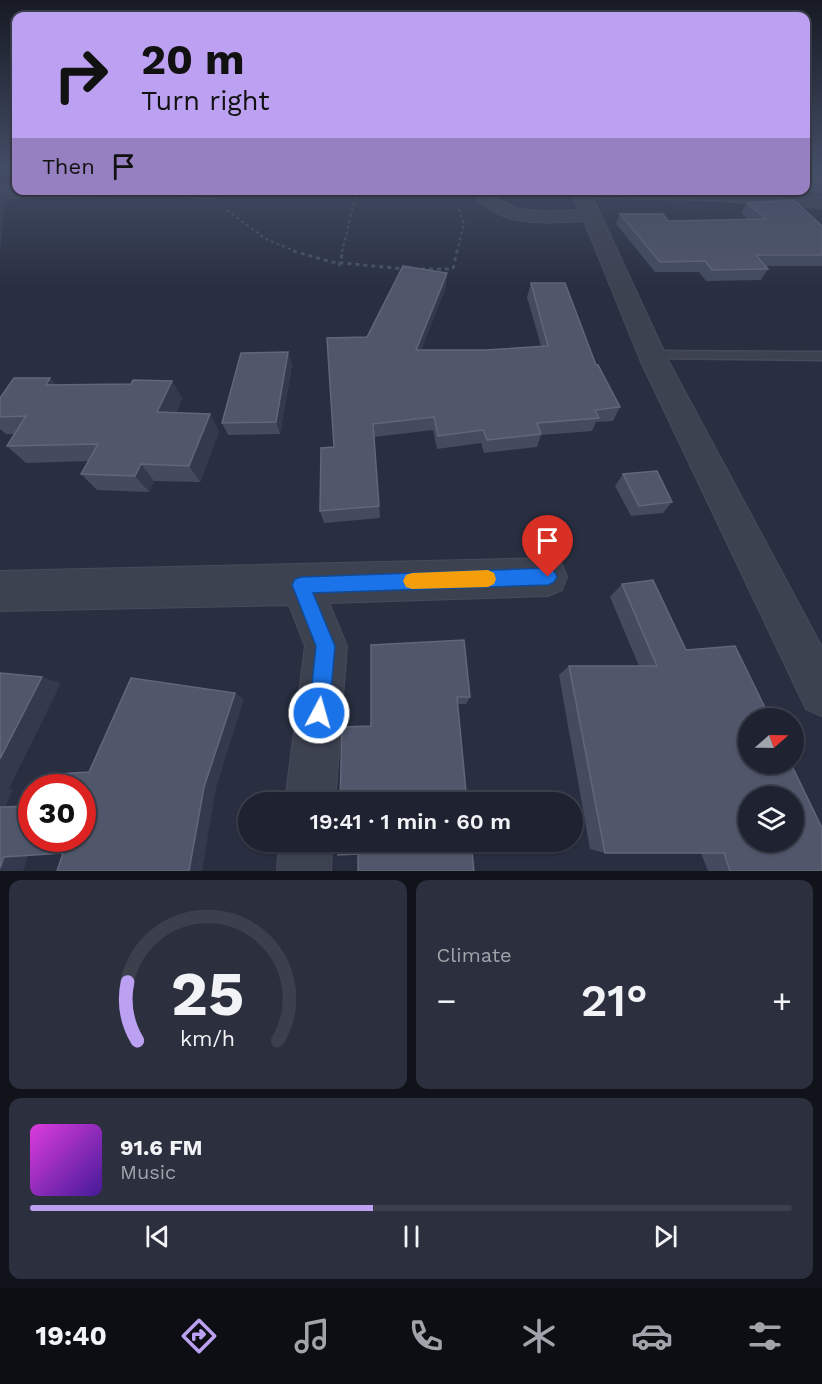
<!DOCTYPE html>
<html lang="en">
<head>
<meta charset="utf-8">
<style>
	:root { --surface:#1f2331; --page:#2c2f3d; --text:#f1f3f6; --muted:#a1a4ab; --line:#3c404d; --accent:#bca0f2 }
	body { margin:0; font-family:"Work Sans",sans-serif; background:var(--page); color:var(--text); height:100vh; display:flex; flex-direction:column; font-size:22px; white-space:nowrap }
	* { box-sizing:border-box; margin:0 }
	p { font-size:20px; color:var(--muted) }
	.icon { flex:none; width:33px; height:33px; fill:none; stroke:currentColor; stroke-width:2; stroke-linecap:round; stroke-linejoin:round }
	.map { position:relative; height:871px; overflow:hidden }
	.drawer { display:flex; flex-direction:column; gap:9px; padding:9px; background:#11131b; flex:1 }
	.drawer>* { flex:none }
	.banner { position:absolute; left:12px; top:12px; width:798px; height:183px; border-radius:12px; box-shadow:0 2px 4px #0004,0 0 0 2px var(--line); background:#bca0f2; color:#111; overflow:hidden }
	.needle { width:39px; rotate:70deg }
	.tools { position:absolute; left:738px; top:708px; display:grid; gap:12px }
	.tools a { display:grid; place-items:center; width:66px; height:66px; border-radius:50%; background:var(--surface); box-shadow:0 2px 4px #0004,0 0 0 2px var(--line); font-size:30px }
	.speed { position:absolute; left:18px; top:774px; display:flex; gap:12px; font-size:30px; font-weight:700; text-align:center }
	.speed>* { display:grid; place-content:center; width:78px; height:78px; border-radius:50%; background:var(--surface); box-shadow:0 2px 4px #0004,0 0 0 2px var(--line); line-height:1 }
	.speed .limit { border:9px solid #d22; background:#fff; color:#111 }
	.pin { position:absolute; display:grid; place-items:center; width:51px; height:51px; color:#fff; margin:-62px -26px; border-radius:50% 50% 50% 0; rotate:-45deg; box-shadow:0 0 6px #0007 }
	.pin .icon { rotate:45deg }
	.me { position:absolute; width:66px; margin:-33px; rotate:6deg; stroke-linejoin:round; filter:drop-shadow(0 0 4px #0008) }
	.turn { display:flex; align-items:center; gap:21px; height:126px; padding:0 30px; font-size:27px }
	.turn .icon { width:78px; height:78px; stroke-width:2.5 }
	.turn b { display:block; font-size:42px; line-height:51px }
	.then { display:flex; align-items:center; height:57px; padding:0 30px; background:#0003; gap:12px; font-size:22px }
	.big { font-size:45px; font-weight:600; line-height:1.1 }
	.drawer .card { flex:1; display:flex; flex-direction:column; justify-content:center; gap:9px; min-width:0; padding:0 21px; border-radius:12px; background:var(--page) }
	.drawer .dial { align-items:center; gap:0 }
	.dial svg { height:156px; overflow:visible; fill:none; stroke:var(--line); stroke-width:7; stroke-linecap:round; text-anchor:middle }
	.dial text { fill:var(--text); stroke:none }
	.song { display:flex; align-items:center; gap:18px }
	.cover { width:72px; height:72px; border-radius:9px; background:linear-gradient(135deg,hsl(300 70% 55%),hsl(260 70% 35%)) }
	.played { height:6px; border-radius:3px; background:linear-gradient(90deg,var(--accent) 45%,var(--line) 45%) }
	.keys { display:flex; justify-content:space-around; direction:ltr }
	.heat { display:flex; justify-content:space-between; align-items:center; font-size:33px; direction:ltr }
	.drawer .tiles { flex:1; display:grid; gap:9px; grid-template-columns:1fr 1fr }
	.card:last-child { grid-column:span 2 }
	.trip { position:absolute; left:238px; top:792px; width:345px; height:60px; border-radius:30px; background:var(--surface); box-shadow:0 2px 4px #0004,0 0 0 2px var(--line); font-weight:600; line-height:60px; text-align:center }
	.tabs { display:flex; height:96px; justify-content:space-around; align-items:center; background:#0c0e14; color:var(--muted) }
	.tabs .icon { width:42px; height:42px }
	.tabs .active { color:var(--accent) }
	.tabs b { font-size:27px; color:var(--text) }
	.map>svg:first-child { display:block }
	.lines { fill:none; stroke-linecap:round; stroke-linejoin:round }
	.service-casing { stroke:#474a5a; stroke-width:3 }
	.minor-casing { stroke:#474a5a; stroke-width:2 }
	.path-far1 { stroke:#44545a; stroke-width:2; stroke-dasharray:3 3; stroke-linecap:butt }
	.path { stroke:#44545a; stroke-width:3; stroke-dasharray:4 4; stroke-linecap:butt }
	.service { fill:#3d4251; fill-rule:evenodd }
	.minor { fill:#3d4251; fill-rule:evenodd }
	.wall { fill:#444b5f }
	.shaded-wall { fill:#343a4e }
	.building { fill:#51576b; stroke:#61677a; stroke-width:1.5; fill-rule:evenodd }
	.route { fill:#1a73e8; stroke:#114b97; stroke-width:1.5 }
	.slow { fill:#f59e0b }
</style>
</head>
<body>
<div class="map">
<svg width="822" height="871" viewBox="0 0 822 871">
	<rect width="100%" height="100%" fill="#292f41"/>
	<g class="lines">
		<defs>
			<path id="service" d="M652,351L822,352V360L647,358L646,355Z"/>
			<g id="minor">
				<path d="M0,186H16V190H127L125,194L118,196L0,198Z"/>
				<path d="M170,190H221L222,193L220,197C206,200 186,197 172,194Z"/>
				<path d="M470,190H489L496,198L518,209L546,211L579,210L571,190H738L822,196V208L707,200L593,198L669,362L822,647V716L806,709L641,362L584,221C542,223 497,229 470,190Z"/>
				<path d="M548,558L562,564L567,577L562,590L548,596L329,603L347,646L335,802H285L305,646L289,605L0,611V571Z"/>
				<path d="M279,842H332L331,871H277Z"/>
			</g>
		</defs>
		<use href="#service" class="service-casing"/>
		<use href="#minor" class="minor-casing"/>
		<g class="path-far1">
			<path d="M434,190L454,193"/>
			<path d="M227,210L266,239L297,252"/>
			<path d="M342,252L357,190"/>
			<path d="M457,252L464,224L458,206"/>
		</g>
		<g class="path">
			<path d="M293,251L332,262L405,269"/>
			<path d="M339,266L343,251"/>
			<path d="M421,269H453L457,251"/>
		</g>
		<use href="#service" class="service"/>
		<use href="#minor" class="minor"/>
	</g>
	<g class="wall">
		<path d="M806,167H822V194L804,192L801,190H806Z"/>
		<path d="M747,203L822,226V266H765L768,269L761,280L706,281L699,272H655L616,224L620,214L668,221L748,219L741,213Z"/>
		<path d="M531,283L596,365L620,407L613,421L596,422L592,431L541,435L537,447L484,453L481,443L437,449L433,430L374,437L380,518L324,523L320,511L334,447L446,287L421,350H486L541,346L527,297Z"/>
		<path d="M288,352L292,365L280,434L228,435L222,423Z"/>
		<path d="M50,378L56,385L131,384L172,381L182,399L176,413L219,431L200,482L154,481L149,492L97,490L81,474L88,461L26,463L7,446L14,434H6L0,429V398Z"/>
		<path d="M623,474L672,502L663,513L631,516L615,486Z"/>
		<path d="M622,584L686,650L822,871H708L701,853H605L590,849L559,675L569,666H639L610,597Z"/>
		<path d="M371,645L470,697L466,704H458L371,726Z"/>
	</g>
	<g class="shaded-wall">
		<path d="M0,167H6L8,171L7,184L0,185Z"/>
		<path d="M0,192L5,200L0,255Z"/>
		<path d="M447,273L446,287L416,364V350Z"/>
		<path d="M288,352L292,365L280,434L276,422Z"/>
		<path d="M50,378L66,395L46,385Z"/>
		<path d="M172,381L182,399L168,430L157,412Z"/>
		<path d="M210,414L219,431L200,482L189,466Z"/>
		<path d="M141,464L154,481L149,492L135,476Z"/>
		<path d="M42,677L61,683L9,789H13L5,808H0V759Z"/>
		<path d="M235,693L244,699L216,788L202,871H189L204,787Z"/>
		<path d="M29,853L23,871H0V868L4,857Z"/>
	</g>
	<g class="building">
		<path d="M806,167H822V182L811,181L806,177Z"/>
		<path d="M794,200L822,226V255H756L768,269L712,270L705,261L660,262L620,214H663L668,221L766,219L747,203Z"/>
		<path d="M403,266L447,273L416,350H486L548,346L531,283H565L596,365H598L620,407L595,410L599,418L537,423L541,434L487,440L483,430L438,436L434,417L373,424L379,506L320,511L321,448L334,447L327,338L367,337Z"/>
		<path d="M288,352L276,422L222,423L241,353Z"/>
		<path d="M14,378H50L46,385L131,384L133,380L172,381L157,412L210,414L189,466L141,464L135,476L81,474L98,444L7,446L26,416L0,417V398Z"/>
		<path d="M657,471L672,502L639,506L623,474Z"/>
		<path d="M653,580L686,650L735,646L770,718H748V764H791L822,828V871H730L724,853H605L569,666H657L622,584ZM748,796H794V842H748Z"/>
		<path d="M464,640L470,697H457L467,802H340L342,727L371,726V645Z"/>
		<path d="M0,673L42,677L0,759Z"/>
		<path d="M131,678L235,693L204,787L189,871H57L63,853L4,857L0,868V807L32,806V838H82V788H54L58,774L89,772Z"/>
		<path d="M339,842H471L474,871H358V854L338,855Z"/>
	</g>
	<linearGradient id="sky" x2="0" y2="1"><stop stop-color="#171a24"/><stop offset="0.58" stop-color="#434d65"/><stop offset="1" stop-color="#434d65" stop-opacity="0"/></linearGradient>
	<rect width="822" height="289" fill="url(#sky)"/>
	<path class="route" d="M548,568L554,571L557,577L554,582L548,585L313,593L335,646L329,713L326,720L319,723L312,720L309,713L316,646L292,585L295,579L301,577Z"/>
	<path class="slow" d="M488,570L494,573L496,579L494,584L488,587L412,589L406,587L403,581L406,575L412,573Z"/>
</svg>
<div class="tools">
<a><svg class="needle" viewBox="-14 -14 28 28"><path d="M0-13l5 13h-10z" fill="#e53935"/><path d="M0 13l5-13h-10z" fill="#a1a4ab"/></svg></a>
<a><svg class="icon" aria-label="layers" viewBox="0 0 24 24"><path d="M12 4l9 5-9 5-9-5zM3 14l9 5 9-5"/></svg></a>
</div>
<div class="speed"><div class="limit">30</div></div>
<div class="pin" style="left:548px;top:577px;background:#d93025"><svg class="icon" aria-label="arrive" viewBox="0 0 24 24"><path d="M6 21V4h12l-3 4 3 4H6"/></svg></div>
<svg class="me" style="left:319px;top:713px" viewBox="-20 -20 40 40"><circle r="17" fill="#1a73e8" stroke="#fff" stroke-width="3"/><path d="M0-11L8 9 0 5-8 9z" fill="#fff"/></svg>
<div class="trip">19:41 · 1 min · 60 m</div>
<div class="banner">
<div class="turn"><svg class="icon" aria-label="right" viewBox="0 0 24 24"><path d="M7 20v-9h11M14 6l5 5-5 5"/></svg><div><b>20 m</b>Turn right</div></div>
<div class="then">Then<svg class="icon" aria-label="arrive" viewBox="0 0 24 24"><path d="M6 21V4h12l-3 4 3 4H6"/></svg></div>
</div>
</div>
<section class="drawer">
<div class="tiles">
<div class="card dial"><svg viewBox="0 0 100 80">
<path d="M14 69A42 42 0 1 1 86 69"/>
<path d="M14 69A42 42 0 0 1 9 39" stroke="#bca0f2"/>
<text x="50" y="56" font-size="32" font-weight="700">25</text>
<text x="50" y="72" font-size="11">km/h</text>
</svg></div>
<div class="card"><p>Climate</p>
<div class="heat"><a>−</a><b class="big">21°</b><a>+</a></div>
</div>
<div class="card">
<div class="song"><i class="cover"></i><div><b>91.6 FM</b><p>Music</p></div></div>
<div class="played"></div>
<div class="keys"><svg class="icon" aria-label="previous" viewBox="0 0 24 24"><path d="M18 5L8 12l10 7zM5 5v14"/></svg><svg class="icon" aria-label="pause" viewBox="0 0 24 24"><path d="M8 5v14M16 5v14"/></svg><svg class="icon" aria-label="next" viewBox="0 0 24 24"><path d="M6 5l10 7-10 7zM19 5v14"/></svg></div>
</div>
</div>
</section>
<nav class="tabs">
<b>19:40</b>
<svg class="icon active" aria-label="directions" viewBox="0 0 24 24"><path d="M12 3l9 9-9 9-9-9zM9 14v-3h6M13 9l2 2-2 2"/></svg>
<svg class="icon" aria-label="music" viewBox="0 0 24 24"><path d="M9 18V5l10-2v13"/><circle cx="6" cy="18" r="3"/><circle cx="16" cy="16" r="3"/></svg>
<svg class="icon" aria-label="phone" viewBox="0 0 24 24"><path d="M5 4h4l2 5-3 2q2 4 5 5l2-3 5 2v4C11 20 4 13 5 4z"/></svg>
<svg class="icon" aria-label="climate" viewBox="0 0 24 24"><path d="M12 3v18M4 7l16 10M4 17L20 7"/></svg>
<svg class="icon" aria-label="car" viewBox="0 0 24 24"><path d="M5 17H2v-5l4-1 3-4h7l3 4 3 1v5h-3M9 17h6M6 11h13"/><circle cx="7" cy="17" r="2"/><circle cx="17" cy="17" r="2"/></svg>
<svg class="icon" aria-label="filters" viewBox="0 0 24 24"><path d="M4 7h16M4 17h16"/><circle cx="9" cy="7" r="2"/><circle cx="15" cy="17" r="2"/></svg>
</nav>
</body>
</html>
